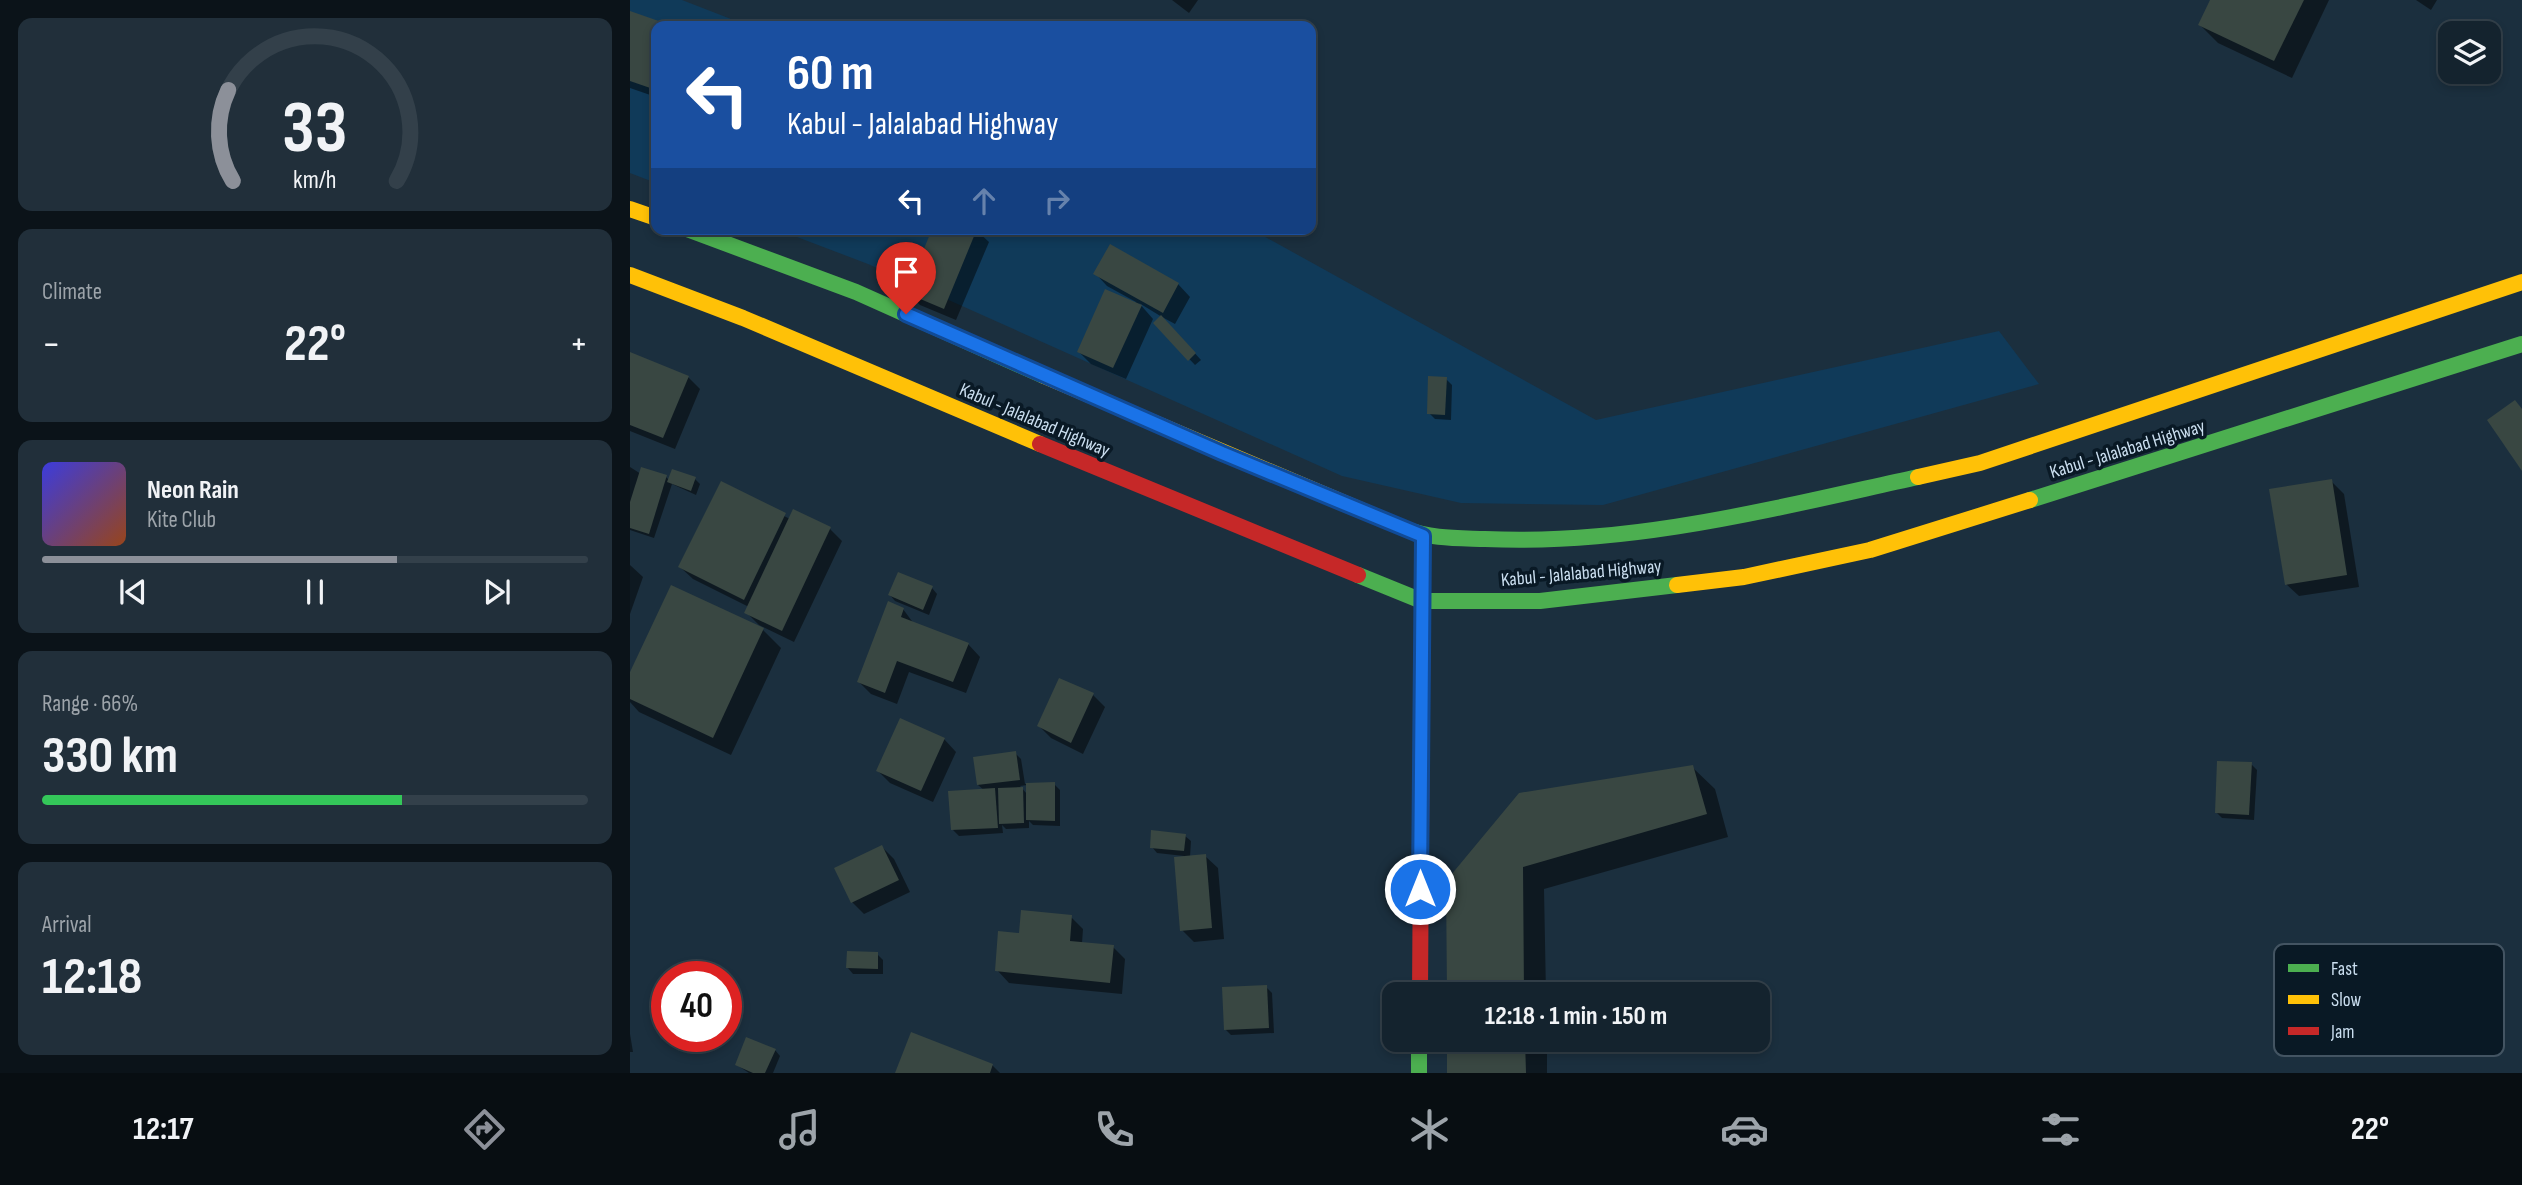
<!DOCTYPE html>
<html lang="en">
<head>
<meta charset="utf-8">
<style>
	:root { --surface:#14232e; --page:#212f3a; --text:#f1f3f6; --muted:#9da4aa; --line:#33404a; --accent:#8c9099 }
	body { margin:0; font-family:"Sofia Sans Condensed",sans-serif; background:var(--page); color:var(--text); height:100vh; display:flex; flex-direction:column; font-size:26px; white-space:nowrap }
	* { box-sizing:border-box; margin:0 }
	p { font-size:23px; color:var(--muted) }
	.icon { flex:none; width:38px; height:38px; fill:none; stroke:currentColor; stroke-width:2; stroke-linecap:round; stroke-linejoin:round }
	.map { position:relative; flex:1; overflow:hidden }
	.panel { display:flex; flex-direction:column; gap:18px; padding:18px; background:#0b1319; width:630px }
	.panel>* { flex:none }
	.hud { position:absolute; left:21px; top:21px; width:665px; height:214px; border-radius:14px; box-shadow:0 4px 10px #0003,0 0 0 2px var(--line); background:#1a4fa0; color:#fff; overflow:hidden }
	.controls { position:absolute; left:1808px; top:21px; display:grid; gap:14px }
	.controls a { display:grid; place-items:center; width:63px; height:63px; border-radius:14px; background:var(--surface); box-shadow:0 4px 10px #0003,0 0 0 2px var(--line); font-size:35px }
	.speed { position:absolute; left:21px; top:961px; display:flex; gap:14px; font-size:35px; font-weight:700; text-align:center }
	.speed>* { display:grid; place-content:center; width:91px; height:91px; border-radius:50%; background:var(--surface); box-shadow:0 4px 10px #0003,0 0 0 2px var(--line); line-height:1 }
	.speed .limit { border:10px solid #d22; background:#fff; color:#111 }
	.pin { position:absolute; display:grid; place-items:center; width:60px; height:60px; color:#fff; margin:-72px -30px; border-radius:50% 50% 50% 0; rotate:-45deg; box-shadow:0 0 7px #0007 }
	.pin .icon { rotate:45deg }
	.me { position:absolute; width:77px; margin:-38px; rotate:0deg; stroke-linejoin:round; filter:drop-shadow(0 0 5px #0008) }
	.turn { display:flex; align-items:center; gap:24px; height:147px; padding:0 21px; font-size:32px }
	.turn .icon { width:91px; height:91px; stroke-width:2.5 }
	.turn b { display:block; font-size:49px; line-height:60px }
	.lanes { display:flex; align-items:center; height:66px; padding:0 21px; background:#0003; justify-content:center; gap:35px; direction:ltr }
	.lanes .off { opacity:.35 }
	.big { font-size:52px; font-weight:700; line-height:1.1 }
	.panel .card { flex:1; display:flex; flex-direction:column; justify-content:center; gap:10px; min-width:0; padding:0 24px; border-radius:14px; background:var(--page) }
	.panel .dial { align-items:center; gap:0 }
	.dial svg { height:182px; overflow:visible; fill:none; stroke:var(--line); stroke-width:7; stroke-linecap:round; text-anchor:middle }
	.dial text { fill:var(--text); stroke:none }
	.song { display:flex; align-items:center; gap:21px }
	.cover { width:84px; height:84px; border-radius:10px; background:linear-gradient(135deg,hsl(240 70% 55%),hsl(20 70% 35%)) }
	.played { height:7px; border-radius:4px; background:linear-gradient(90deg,var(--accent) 65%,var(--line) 65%) }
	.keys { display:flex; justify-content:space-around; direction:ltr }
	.heat { display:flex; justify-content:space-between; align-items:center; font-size:38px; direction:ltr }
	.charge { height:10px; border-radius:5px; background:linear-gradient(90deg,#34c759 66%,var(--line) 0) }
	.trip { position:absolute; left:752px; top:982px; width:388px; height:70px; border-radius:14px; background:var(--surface); box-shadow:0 4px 10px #0003,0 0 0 2px var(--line); font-weight:700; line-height:70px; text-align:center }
	.tab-bar { display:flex; height:112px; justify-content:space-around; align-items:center; background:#080e12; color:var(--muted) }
	.tab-bar .icon { width:49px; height:49px }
	.tab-bar .current { color:var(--accent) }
	.tab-bar b { font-size:32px; color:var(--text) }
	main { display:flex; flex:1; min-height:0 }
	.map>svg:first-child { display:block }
	.built { fill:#103a59 }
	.shadow { fill:#0007; fill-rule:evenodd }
	.building { fill:#394742 }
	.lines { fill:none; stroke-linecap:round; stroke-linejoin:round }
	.fast { stroke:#4caf50; stroke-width:16 }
	.slow { stroke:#ffc107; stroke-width:16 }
	.jam { stroke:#c62828; stroke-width:16 }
	.route-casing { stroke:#114b97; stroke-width:18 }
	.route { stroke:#1a73e8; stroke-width:12 }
	.labels { text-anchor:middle; stroke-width:7; stroke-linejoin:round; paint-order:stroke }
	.street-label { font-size:19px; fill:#cadeef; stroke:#091925 }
	.key { fill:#091925; stroke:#435462; stroke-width:2 }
	.key-label { font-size:19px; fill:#cadeef }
</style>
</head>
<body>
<main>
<section class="panel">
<div class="card dial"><svg viewBox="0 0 100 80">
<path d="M14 69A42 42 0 1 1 86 69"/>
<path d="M14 69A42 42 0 0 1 12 29" stroke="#8c9099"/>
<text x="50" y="56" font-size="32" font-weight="700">33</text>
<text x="50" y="72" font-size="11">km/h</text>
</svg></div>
<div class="card"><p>Climate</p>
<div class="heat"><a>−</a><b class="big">22°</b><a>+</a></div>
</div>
<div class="card">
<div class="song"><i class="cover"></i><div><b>Neon Rain</b><p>Kite Club</p></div></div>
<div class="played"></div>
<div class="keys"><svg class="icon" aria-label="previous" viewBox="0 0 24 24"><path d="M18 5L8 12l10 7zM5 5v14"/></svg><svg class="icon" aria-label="pause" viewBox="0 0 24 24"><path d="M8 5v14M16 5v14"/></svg><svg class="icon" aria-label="next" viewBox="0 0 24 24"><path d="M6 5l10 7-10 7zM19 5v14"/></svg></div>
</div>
<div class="card"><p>Range · 66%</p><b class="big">330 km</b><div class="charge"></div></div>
<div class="card"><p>Arrival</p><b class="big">12:18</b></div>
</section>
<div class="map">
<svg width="1892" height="1073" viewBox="0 0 1892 1073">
	<rect width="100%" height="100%" fill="#1b2f3e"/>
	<g class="built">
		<path d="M0,0H52L119,26H26V183L0,173Z"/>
		<path d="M146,229H621L966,420L1369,331L1409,384L973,505L831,503L712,476L238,264Z"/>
	</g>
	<g class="shadow">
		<path d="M542,0H568L559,13Z"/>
		<path d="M1582,0H1699L1662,78L1588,43L1570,25Z"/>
		<path d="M1786,0H1807L1801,10Z"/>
		<path d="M0,13L39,26H26V97L0,88Z"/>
		<path d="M346,230L359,242L326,320L290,305L278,293Z"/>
		<path d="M465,273L548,284L560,297L545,324L532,317L571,360L565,365L525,323L532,317L509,303L523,319L496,379L461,364L449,352L506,302L477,286Z"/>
		<path d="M0,354L58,377L70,389L45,449L0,431Z"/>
		<path d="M816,379L822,385L821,420L805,419L799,413Z"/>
		<path d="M0,467L11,474L36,477L40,481L65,479L70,484L66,495L42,484L24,538L0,530Z"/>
		<path d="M1701,481L1714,494L1729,587L1669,596L1656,584Z"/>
		<path d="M91,484L160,519L200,529L212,541L164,642L129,625L116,612L119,607L63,579L50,567Z"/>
		<path d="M0,565L13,577L0,614Z"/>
		<path d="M302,588L307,594L299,615L265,601L260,595Z"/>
		<path d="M273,609L284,624L338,644L350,657L336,693L279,672L267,704L241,694L229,682Z"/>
		<path d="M133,630L151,648L101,755L9,712L0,702V676Z"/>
		<path d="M463,695L475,707L453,754L421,738L409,726Z"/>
		<path d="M314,739L326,752L303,802L260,783L248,771Z"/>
		<path d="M385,753L391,759L395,784H424L430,790V826L403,825L399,821V828L376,829L372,825L373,833L329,836L323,830L355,791L348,785ZM397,785V794L390,786Z"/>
		<path d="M1621,764L1627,770L1624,820L1592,818L1586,812Z"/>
		<path d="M1062,767L1085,789L1098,837L914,889L916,994H818V881Z"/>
		<path d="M555,836L561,841L560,857L575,856L588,868L594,939L564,942L552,930L554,856L527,853L522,847Z"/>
		<path d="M252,847L264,859L280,892L234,914L222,902Z"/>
		<path d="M441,917L453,929L452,943L483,947L495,959L492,994L379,983L367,970L390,935Z"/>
		<path d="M247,954L253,960V974H223L218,968Z"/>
		<path d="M636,987L642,993L644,1033L601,1035L595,1029Z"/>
		<path d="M0,1034L3,1052H0Z"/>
		<rect x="819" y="1040" width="98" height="33"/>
		<path d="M145,1050L150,1056L143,1073H119L107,1065Z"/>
		<path d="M362,1065L370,1073H267Z"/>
	</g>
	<g class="building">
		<path d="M1580,0H1674L1644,61L1568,25Z"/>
		<path d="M0,11L43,26H26V90L0,81Z"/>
		<path d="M302,229H347L314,309L276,293Z"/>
		<path d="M480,244L549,283L533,313L463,274Z"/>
		<path d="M475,289L512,305L483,368L447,352Z"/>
		<path d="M531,315L566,353L558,361L523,323Z"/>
		<path d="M0,352L59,376L33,438L0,425Z"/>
		<path d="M798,376L817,377L815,415L797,414Z"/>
		<path d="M1885,400L1892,409V471L1857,420Z"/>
		<path d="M11,467L37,475L19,534L0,528V502Z"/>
		<path d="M42,469L66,477L61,491L37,482Z"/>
		<path d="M1702,479L1717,575L1655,585L1639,489Z"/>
		<path d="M91,481L156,513L114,600L48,567Z"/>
		<path d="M163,509L201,527L152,631L114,613Z"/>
		<path d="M268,572L303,586L293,610L258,595Z"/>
		<path d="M41,585L134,628L83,738L0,699V672Z"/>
		<path d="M258,601L274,608L271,617L339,643L323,682L267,661L255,693L227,682Z"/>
		<path d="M429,678L464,693L441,743L407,726Z"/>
		<path d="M270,718L315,738L291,791L246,771Z"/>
		<path d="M386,751L390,780L347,785L343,757Z"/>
		<path d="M1587,761L1622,762L1619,815L1585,813Z"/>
		<path d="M1063,765L1077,814L893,867L894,994H817L816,881L889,793Z"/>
		<path d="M425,782V821L396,820V783Z"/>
		<path d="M393,787L394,823L369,824L368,788Z"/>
		<path d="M365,788L368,828L321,830L318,791Z"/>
		<path d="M521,830L556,834L554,851L520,848Z"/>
		<path d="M252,845L269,880L221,903L204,868Z"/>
		<path d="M576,854L582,928L550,931L544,857Z"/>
		<path d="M391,910L442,915L440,941L484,945L480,983L365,971L368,931L389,933Z"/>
		<path d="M217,951L248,952V969L216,968Z"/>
		<path d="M637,985L639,1028L594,1030L592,987Z"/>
		<path d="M281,1032L363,1064L360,1073H265Z"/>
		<path d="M116,1037L146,1049L135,1073H123L105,1065Z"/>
		<path d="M817,1040H895L896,1073H817Z"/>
	</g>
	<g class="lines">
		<g class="fast">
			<path d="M57,229L226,292L414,376"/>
			<path d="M1400,500L1892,344"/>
			<path d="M776,529C801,539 828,538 855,539C1001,546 1146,508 1288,477"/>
			<path d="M728,575L792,601H910L1047,585"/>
			<path d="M789,1040V1073"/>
		</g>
		<g class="slow">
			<path d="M0,209L26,218"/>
			<path d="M0,275L113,318L410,444"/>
			<path d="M414,376L776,529"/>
			<path d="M1288,477L1350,463L1892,282"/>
			<path d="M1047,585L1114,577L1240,550L1400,500"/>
		</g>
		<g class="jam">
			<path d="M410,444L728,575"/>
			<path d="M790,994L793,536"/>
		</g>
	</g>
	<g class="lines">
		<defs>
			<path id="route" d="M276,314L592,453L793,536L790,889"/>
		</defs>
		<use href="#route" class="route-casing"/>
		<use href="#route" class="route"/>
	</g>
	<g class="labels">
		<g class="street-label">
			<text transform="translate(405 419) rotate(23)" y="7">Kabul - Jalalabad Highway</text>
			<text transform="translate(1497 448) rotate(-17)" y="7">Kabul - Jalalabad Highway</text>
			<text transform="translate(951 572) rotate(-5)" y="7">Kabul - Jalalabad Highway</text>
		</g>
	</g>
	<rect x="1644" y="944" width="230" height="112" rx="10" class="key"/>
	<rect x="1658" y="964" width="31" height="8" fill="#4caf50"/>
	<rect x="1658" y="995" width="31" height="9" fill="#ffc107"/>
	<rect x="1658" y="1027" width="31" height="8" fill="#c62828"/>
	<g class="key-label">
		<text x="1701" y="975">Fast</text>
		<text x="1701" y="1006">Slow</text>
		<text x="1701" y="1038">Jam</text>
	</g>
</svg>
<div class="controls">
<a><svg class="icon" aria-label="layers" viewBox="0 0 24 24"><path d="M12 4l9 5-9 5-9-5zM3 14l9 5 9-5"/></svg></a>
</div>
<div class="speed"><div class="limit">40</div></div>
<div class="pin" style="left:276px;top:314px;background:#d93025"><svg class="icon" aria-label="arrive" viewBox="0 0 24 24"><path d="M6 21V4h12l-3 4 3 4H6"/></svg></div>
<svg class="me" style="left:790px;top:889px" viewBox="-20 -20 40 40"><circle r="17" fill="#1a73e8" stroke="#fff" stroke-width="3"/><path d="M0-11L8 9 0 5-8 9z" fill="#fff"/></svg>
<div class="trip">12:18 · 1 min · 150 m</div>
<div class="hud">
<div class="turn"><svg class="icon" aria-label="left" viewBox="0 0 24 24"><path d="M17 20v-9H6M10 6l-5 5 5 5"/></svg><div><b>60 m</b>Kabul - Jalalabad Highway</div></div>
<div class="lanes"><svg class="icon" aria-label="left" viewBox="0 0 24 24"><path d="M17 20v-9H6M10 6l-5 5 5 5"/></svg><svg class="icon off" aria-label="ahead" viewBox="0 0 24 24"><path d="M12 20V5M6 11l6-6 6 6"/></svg><svg class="icon off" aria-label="right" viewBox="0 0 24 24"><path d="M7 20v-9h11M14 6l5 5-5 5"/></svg></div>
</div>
</div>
</main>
<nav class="tab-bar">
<b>12:17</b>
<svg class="icon current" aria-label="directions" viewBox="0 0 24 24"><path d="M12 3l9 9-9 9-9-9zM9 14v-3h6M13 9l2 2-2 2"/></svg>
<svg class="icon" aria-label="music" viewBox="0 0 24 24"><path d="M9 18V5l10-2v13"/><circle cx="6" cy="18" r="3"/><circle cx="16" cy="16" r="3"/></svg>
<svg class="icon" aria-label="phone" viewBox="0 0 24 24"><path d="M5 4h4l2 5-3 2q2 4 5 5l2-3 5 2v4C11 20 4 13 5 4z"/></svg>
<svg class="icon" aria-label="climate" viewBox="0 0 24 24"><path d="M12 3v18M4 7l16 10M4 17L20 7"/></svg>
<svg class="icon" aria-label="car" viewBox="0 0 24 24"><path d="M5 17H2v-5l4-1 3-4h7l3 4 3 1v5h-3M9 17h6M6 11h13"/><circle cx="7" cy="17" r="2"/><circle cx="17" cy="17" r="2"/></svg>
<svg class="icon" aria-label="filters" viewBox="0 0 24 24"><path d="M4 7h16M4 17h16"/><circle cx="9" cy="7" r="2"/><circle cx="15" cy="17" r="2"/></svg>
<b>22°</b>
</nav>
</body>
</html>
